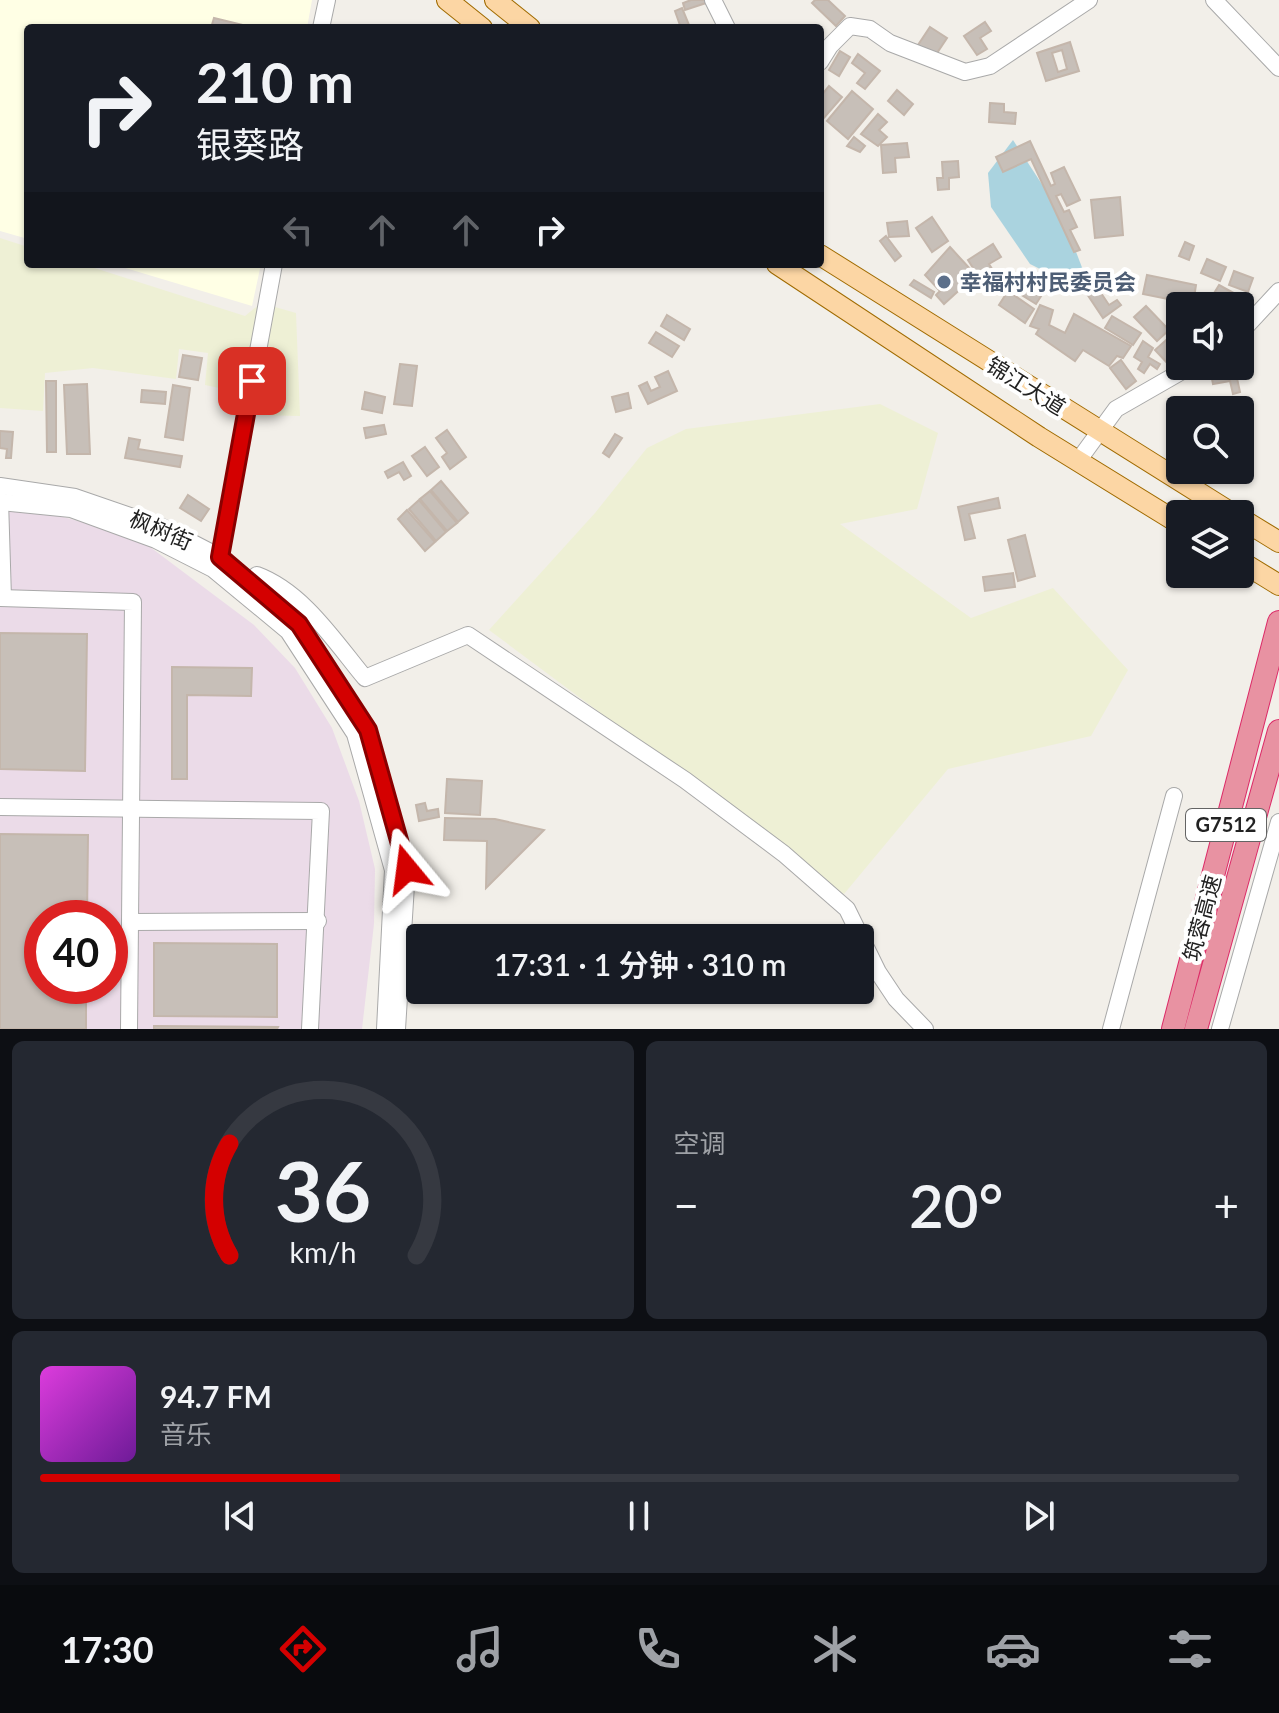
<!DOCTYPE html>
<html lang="zh">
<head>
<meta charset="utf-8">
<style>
	:root { --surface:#171b24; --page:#242831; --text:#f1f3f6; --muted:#9ea1a6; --line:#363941; --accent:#d40000 }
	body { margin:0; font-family:Lato,"Noto Sans SC",sans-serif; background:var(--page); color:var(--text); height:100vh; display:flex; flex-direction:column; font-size:30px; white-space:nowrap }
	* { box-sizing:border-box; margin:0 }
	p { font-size:26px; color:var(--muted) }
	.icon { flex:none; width:44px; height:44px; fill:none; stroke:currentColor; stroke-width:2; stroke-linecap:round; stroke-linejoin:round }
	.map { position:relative; height:1029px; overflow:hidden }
	.details { display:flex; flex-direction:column; gap:12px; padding:12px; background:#0d0f14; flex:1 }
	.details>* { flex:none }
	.hud { position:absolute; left:24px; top:24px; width:800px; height:244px; border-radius:8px; box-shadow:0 2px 6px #0004; background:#171b24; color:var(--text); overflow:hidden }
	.buttons { position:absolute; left:1166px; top:292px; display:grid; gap:16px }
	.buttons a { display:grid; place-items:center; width:88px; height:88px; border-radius:8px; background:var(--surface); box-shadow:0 2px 6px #0004; font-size:40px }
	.speed { position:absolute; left:24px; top:900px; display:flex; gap:16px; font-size:40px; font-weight:700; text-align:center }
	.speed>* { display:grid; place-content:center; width:104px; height:104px; border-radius:50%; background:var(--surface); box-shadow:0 2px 6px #0004; line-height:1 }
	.speed .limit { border:12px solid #d22; background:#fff; color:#111 }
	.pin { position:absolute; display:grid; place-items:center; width:68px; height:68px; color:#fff; margin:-34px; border-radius:16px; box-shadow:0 4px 12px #0006 }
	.me { position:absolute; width:88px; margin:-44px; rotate:344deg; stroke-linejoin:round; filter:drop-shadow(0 0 6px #0008) }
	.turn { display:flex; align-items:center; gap:28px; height:168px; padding:0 40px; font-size:36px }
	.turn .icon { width:104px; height:104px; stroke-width:2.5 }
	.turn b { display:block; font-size:56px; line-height:68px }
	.lanes { display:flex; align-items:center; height:76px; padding:0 40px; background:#0003; justify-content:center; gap:40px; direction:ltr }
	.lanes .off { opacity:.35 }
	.big { font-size:60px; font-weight:600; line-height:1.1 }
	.details .tile { flex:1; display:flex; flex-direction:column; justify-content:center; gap:12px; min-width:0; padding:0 28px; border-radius:12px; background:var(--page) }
	.details .dial { align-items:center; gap:0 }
	.dial svg { height:208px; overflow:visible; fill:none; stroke:var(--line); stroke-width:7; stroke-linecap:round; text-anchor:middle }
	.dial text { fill:var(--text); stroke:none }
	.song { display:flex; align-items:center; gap:24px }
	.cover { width:96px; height:96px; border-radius:12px; background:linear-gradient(135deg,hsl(300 70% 55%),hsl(280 70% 35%)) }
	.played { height:8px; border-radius:4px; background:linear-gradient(90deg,var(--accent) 25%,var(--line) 25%) }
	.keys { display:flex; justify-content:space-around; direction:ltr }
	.heat { display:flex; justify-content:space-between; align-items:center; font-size:44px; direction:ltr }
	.details .tiles { flex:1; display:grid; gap:12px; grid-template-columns:1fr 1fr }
	.tile:last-child { grid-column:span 2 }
	.trip { position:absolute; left:406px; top:924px; width:468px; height:80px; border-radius:8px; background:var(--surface); box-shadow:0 2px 6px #0004; font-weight:600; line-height:80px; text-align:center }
	.tabs { display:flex; height:128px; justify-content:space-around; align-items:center; background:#090b0e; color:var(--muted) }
	.tabs .icon { width:56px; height:56px }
	.tabs .active { color:var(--accent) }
	.tabs b { font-size:36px; color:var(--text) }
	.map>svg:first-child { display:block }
	.industrial { fill:#ebdbe8; fill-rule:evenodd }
	.education { fill:#ffffe5 }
	.farmland { fill:#eef0d5 }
	.water { fill:#aad3df }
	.building { fill:#c7bfb8; stroke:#c4b6ab; stroke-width:2; fill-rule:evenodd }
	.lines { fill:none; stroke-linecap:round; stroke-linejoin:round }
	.minor-casing { stroke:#a9a9a9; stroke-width:18 }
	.major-casing { stroke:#a06b00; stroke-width:22 }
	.highway-casing { stroke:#dc2a67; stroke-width:24 }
	.minor { stroke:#fff; stroke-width:16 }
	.major { stroke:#fcd6a4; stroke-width:20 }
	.highway { stroke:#e892a2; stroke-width:22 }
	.route-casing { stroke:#8a0000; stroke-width:20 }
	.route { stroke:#d40000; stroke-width:14 }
	.service-dot { fill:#5c6f8a; stroke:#fff; stroke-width:3 }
	.labels { text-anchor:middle; stroke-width:8; stroke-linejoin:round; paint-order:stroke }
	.shield { fill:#fff; stroke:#646464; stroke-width:2 }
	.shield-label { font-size:20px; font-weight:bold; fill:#222 }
	.service-label { font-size:22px; font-weight:bold; fill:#4e5e75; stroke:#fff; text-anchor:start }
	.street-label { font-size:22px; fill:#222; stroke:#fff }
</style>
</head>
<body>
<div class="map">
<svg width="1279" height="1029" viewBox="0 0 1279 1029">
	<rect width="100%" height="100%" fill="#f2efe9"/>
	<path class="industrial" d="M0,509L60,516L138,538L254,625L295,668L332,728L359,801L375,869L374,924L362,1029H0ZM42,918H110V986H42Z"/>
	<g class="education">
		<path d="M0,0H312L307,28H28V239L0,231Z"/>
		<path d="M112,264H261L252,306Z"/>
	</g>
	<g class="farmland">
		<path d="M0,238L28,247V264H82L245,316L261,303L296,313L300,416L253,415V395L205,385L208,353L179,349L176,379L93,368L45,373L43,411L0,408Z"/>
		<path d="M880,404L938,433L917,509L840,524L971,618L1053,588L1128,670L1091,736L948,769L844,894L489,630L595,513L647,448L686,429Z"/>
	</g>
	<path class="water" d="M1013,140L1062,215L1086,278L1052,275L1030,264L991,207L988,173Z"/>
	<g class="building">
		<path d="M691,0H705L706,3L685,10L683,3Z"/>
		<path d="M815,0H828L845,16L836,26L812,3Z"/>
		<path d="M682,8L689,25L681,28L675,11Z"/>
		<path d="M214,18L255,28H211Z"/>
		<path d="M985,22L991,31L980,38L987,49L977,55L964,36Z"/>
		<path d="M930,27L947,38L935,56L918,45Z"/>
		<path d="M1070,42L1079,71L1046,81L1037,53ZM1062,50L1067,69L1058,72L1052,53Z"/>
		<path d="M840,51L850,57L839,76L829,70Z"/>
		<path d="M858,54L880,71L865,89L857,83L865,73L852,63Z"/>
		<path d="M829,86L842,97L823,119L820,97Z"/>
		<path d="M897,90L913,104L904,115L888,101Z"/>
		<path d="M852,91L873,109L848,139L827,121Z"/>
		<path d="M990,103L1004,104V112L1016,113L1015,124L989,122Z"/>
		<path d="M878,114L887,122L879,130L887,137L878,146L861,134Z"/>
		<path d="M854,137L865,146L860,152L847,146Z"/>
		<path d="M1030,141L1051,186L1055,184L1051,173L1064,167L1080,200L1067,206L1061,194L1056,196L1064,212L1069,210L1077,227L1070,230L1080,250L1074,252L1031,159L1003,172L996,157Z"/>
		<path d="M907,143L909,157L895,158L896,172L883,173L881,145Z"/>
		<path d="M958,161L959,177L949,178V189L938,190L937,178H943L942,162Z"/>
		<path d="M1120,197L1123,235L1095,238L1091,200Z"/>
		<path d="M932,217L948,241L932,252L916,228Z"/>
		<path d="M907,221L909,236L889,237L887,223Z"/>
		<path d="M886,236L901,256L895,261L880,241Z"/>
		<path d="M1185,242L1194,246L1189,260L1179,256Z"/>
		<path d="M993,244L1001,257L989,264L1002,285L989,293L968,260Z"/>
		<path d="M950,247L971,270L960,279L965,285L944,304L936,295L940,291L925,275Z"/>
		<path d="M1207,259L1226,267L1220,281L1201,273Z"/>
		<path d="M1234,271L1253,278L1248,292L1229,285Z"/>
		<path d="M1021,275L1045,290L1036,304L1012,289Z"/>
		<path d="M1147,275L1196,285L1193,304L1143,294Z"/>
		<path d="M914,280L934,292L931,298L910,285Z"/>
		<path d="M1219,285L1239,296L1233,306H1219L1222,300L1213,295Z"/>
		<path d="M1097,287L1109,305L1117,300L1121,305L1103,318L1087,294Z"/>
		<path d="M1008,291L1034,309L1025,323L999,305Z"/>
		<path d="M1040,305L1053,310L1049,325L1065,333L1074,314L1131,346L1123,358L1117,356L1109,366L1083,350L1075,361L1036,334L1039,329L1030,326Z"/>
		<path d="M1146,306L1169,330L1157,341L1134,317Z"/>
		<path d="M667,315L690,329L684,340L661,326Z"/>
		<path d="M1112,316L1141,333L1133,345L1105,328Z"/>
		<path d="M656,332L679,346L672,357L649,343Z"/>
		<path d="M1174,333L1180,344L1170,353L1178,361L1171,367L1155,350Z"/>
		<path d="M1143,341L1153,348L1148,357L1160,364L1157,369L1150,364L1144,373L1138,369L1142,362L1134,357Z"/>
		<path d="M183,355L202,358L198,380L179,377Z"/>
		<path d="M1121,360L1136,381L1126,389L1110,368Z"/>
		<path d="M400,364L417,366L412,406L394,404Z"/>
		<path d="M1235,369L1240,392L1233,394L1230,381L1213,384L1211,374Z"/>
		<path d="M668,371L677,391L648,404L639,386L647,382L651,391L660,387L655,377Z"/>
		<path d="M46,381H56V452H47Z"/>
		<path d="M87,384L90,454H67L64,385Z"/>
		<path d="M173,385L190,388L183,440L165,437Z"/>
		<path d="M142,390L166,392L165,404L141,402Z"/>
		<path d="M365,392L385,397L382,413L362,409Z"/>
		<path d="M628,393L631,408L616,412L612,397Z"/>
		<path d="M384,425L386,434L366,438L364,428Z"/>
		<path d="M447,430L466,457L450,469L442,457L447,453L436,438Z"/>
		<path d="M0,431L13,432L11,458H6L7,449L0,448Z"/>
		<path d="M615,434L622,438L609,457L603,453Z"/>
		<path d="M129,438L140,440L138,449L182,456L180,467L125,458Z"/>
		<path d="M425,447L439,467L427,476L412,456Z"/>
		<path d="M403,462L411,476L404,480L399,472L388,478L385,472Z"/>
		<path d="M441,481L468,513L458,522L431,490Z"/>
		<path d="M430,491L457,523L447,531L420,499Z"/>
		<path d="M188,495L209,509L201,521L180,508Z"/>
		<path d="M998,498L1000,508L969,514L975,538L965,540L958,507Z"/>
		<path d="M419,500L446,532L436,541L409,509Z"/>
		<path d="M407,510L435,542L425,551L398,519Z"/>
		<path d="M1025,535L1035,576L1018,581L1008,540Z"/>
		<path d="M1013,573L1015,587L985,591L983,577Z"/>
		<path d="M0,633L87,634L85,771L0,769Z"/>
		<path d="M172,667L252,668L251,696L187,695V779H172Z"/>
		<path d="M447,779L482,781L480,815L445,813Z"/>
		<path d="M425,803L427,811L438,809L439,817L419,821L416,805Z"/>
		<path d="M445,818L495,819L544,830L486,888L487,841L444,840Z"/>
		<path d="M0,834L88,835L87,918H42V986H86V1029H0Z"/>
		<path d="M154,943L277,944V1017L154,1016Z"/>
		<path d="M154,1026L278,1027L277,1029H154Z"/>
	</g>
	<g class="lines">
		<defs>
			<g id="minor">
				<path d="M713,0L727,28"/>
				<path d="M1214,0L1279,68"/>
				<path d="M321,28L327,0"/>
				<path d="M820,62L830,46L850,26L870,29L890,43L965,72L990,66L1089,0"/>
				<path d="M1240,333L1279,291"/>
				<path d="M1078,461L1116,409L1191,366"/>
				<path d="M0,486L75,497L162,527L220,557L299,624L368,730L407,869L397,1029"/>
				<path d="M0,500L3,598"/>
				<path d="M0,502L71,509L156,540L213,569L288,631L355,734L393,870L385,1029"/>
				<path d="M216,564L220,557L274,264"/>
				<path d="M239,590L257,575C303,592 335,642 365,678L468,635L685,780L784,854L847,909L878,972L896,999L925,1029"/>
				<path d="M0,598L133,602L129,1029"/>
				<path d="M0,807L321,811L310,1029"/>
				<path d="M132,922L318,921"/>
				<path d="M1111,1029L1174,796"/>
				<path d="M1220,1029L1279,822"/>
			</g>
			<g id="major">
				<path d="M447,0L482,28"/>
				<path d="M495,0L530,28"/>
				<path d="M820,255L1233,514"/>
				<path d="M777,264L1039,437L1180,524"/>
				<path d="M1240,518L1279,542"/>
				<path d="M1240,561L1279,585"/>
			</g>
			<g id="highway">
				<path d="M1173,1029L1279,622"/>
				<path d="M1196,1029L1279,731"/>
			</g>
		</defs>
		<use href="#minor" class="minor-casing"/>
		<use href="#major" class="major-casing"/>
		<use href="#highway" class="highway-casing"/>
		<use href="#minor" class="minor"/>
		<use href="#major" class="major"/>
		<use href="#highway" class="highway"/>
	</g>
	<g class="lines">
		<defs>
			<path id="route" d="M252,381L220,557L299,624L368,730L407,869"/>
		</defs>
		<use href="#route" class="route-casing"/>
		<use href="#route" class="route"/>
	</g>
	<circle class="service-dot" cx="944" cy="282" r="8"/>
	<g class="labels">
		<rect class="shield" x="1186" y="809" width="80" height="32" rx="6"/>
		<g class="shield-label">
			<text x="1226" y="832">G7512</text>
		</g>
		<g class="service-label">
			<text x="960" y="290">幸福村村民委员会</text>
		</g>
		<g class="street-label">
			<text transform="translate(1026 386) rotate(32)" y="8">锦江大道</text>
			<text transform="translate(161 530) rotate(23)" y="8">枫树街</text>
			<text transform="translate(1202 918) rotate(-75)" y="8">筑蓉高速</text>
		</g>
	</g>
</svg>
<div class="buttons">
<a><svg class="icon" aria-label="sound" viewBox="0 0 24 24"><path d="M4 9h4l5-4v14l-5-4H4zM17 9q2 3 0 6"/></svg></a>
<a><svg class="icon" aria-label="search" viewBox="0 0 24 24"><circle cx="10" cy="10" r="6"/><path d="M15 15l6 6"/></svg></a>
<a><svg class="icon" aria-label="layers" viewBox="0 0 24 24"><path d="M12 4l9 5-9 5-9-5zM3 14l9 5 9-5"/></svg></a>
</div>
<div class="speed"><div class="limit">40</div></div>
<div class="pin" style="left:252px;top:381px;background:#d93025"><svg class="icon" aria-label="arrive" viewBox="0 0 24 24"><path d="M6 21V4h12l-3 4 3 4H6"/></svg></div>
<svg class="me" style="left:407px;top:869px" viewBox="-20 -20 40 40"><path d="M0-17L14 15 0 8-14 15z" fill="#d40000" stroke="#fff" stroke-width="4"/></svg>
<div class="trip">17:31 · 1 分钟 · 310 m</div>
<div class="hud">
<div class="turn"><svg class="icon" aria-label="right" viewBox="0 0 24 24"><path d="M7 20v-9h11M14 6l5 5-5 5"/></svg><div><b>210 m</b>银葵路</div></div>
<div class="lanes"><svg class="icon off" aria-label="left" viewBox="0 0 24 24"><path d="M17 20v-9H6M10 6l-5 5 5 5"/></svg><svg class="icon off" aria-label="ahead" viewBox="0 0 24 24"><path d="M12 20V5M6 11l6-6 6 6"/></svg><svg class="icon off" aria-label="ahead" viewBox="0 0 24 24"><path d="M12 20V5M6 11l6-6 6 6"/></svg><svg class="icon" aria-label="right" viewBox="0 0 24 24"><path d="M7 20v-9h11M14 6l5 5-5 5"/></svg></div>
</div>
</div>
<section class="details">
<div class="tiles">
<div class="tile dial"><svg viewBox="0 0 100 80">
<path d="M14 69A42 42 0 1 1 86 69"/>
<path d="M14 69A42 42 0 0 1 14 26" stroke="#d40000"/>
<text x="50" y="56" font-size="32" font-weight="700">36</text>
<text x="50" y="72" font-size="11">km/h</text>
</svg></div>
<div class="tile"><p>空调</p>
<div class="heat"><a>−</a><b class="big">20°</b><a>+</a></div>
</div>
<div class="tile">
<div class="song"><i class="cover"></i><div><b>94.7 FM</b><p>音乐</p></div></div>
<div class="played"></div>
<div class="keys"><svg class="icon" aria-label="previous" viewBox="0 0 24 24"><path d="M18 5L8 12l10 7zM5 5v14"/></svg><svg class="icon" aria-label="pause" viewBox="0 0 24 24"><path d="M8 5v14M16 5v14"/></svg><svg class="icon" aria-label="next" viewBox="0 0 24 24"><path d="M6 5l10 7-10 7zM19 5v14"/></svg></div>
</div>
</div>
</section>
<nav class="tabs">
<b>17:30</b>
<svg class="icon active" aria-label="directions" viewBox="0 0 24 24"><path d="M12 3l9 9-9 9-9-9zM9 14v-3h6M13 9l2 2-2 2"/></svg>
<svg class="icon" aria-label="music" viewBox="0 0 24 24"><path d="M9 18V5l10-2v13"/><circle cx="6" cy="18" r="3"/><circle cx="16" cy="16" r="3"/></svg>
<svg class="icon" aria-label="phone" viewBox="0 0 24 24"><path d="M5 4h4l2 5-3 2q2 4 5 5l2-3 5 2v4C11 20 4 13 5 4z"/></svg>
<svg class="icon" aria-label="climate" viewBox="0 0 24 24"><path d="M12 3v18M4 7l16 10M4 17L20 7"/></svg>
<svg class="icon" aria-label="car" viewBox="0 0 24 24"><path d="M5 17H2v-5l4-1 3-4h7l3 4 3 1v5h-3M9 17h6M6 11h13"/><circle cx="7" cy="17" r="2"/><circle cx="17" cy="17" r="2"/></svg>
<svg class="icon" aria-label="filters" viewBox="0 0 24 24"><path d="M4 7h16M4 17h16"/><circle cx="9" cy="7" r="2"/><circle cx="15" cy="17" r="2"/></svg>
</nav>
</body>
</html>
